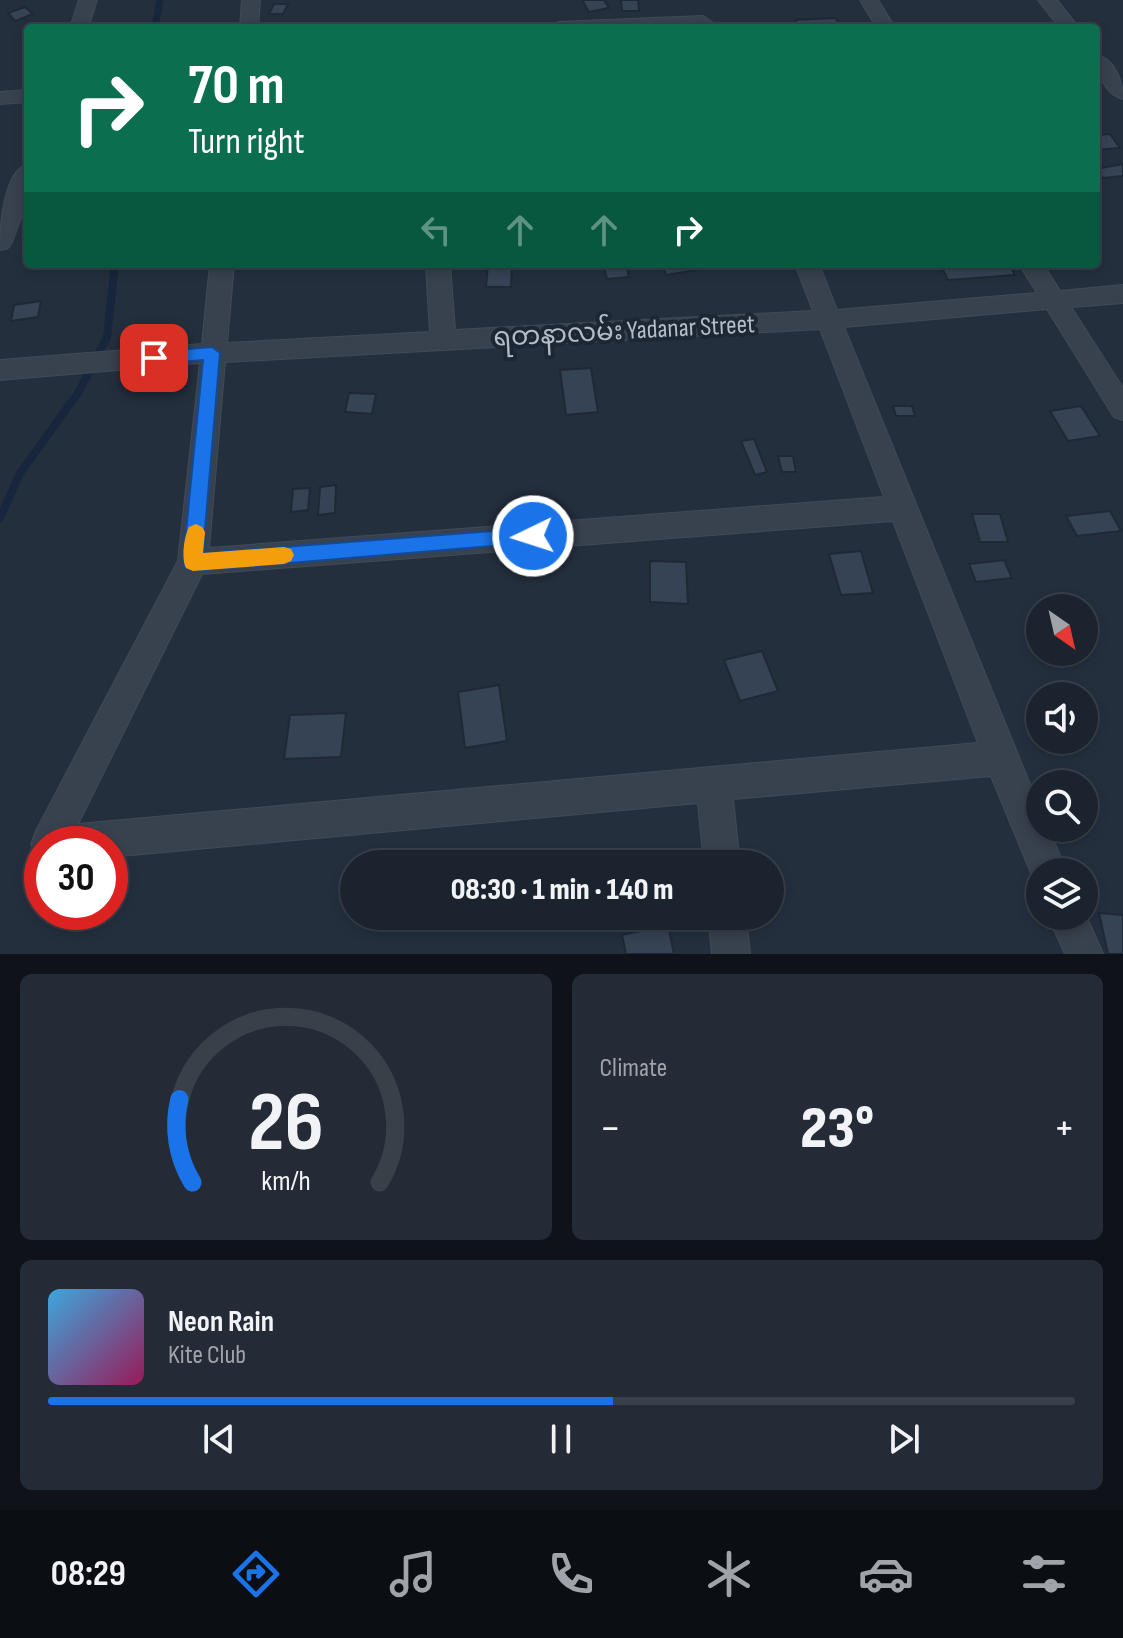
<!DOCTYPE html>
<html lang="en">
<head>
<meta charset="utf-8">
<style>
	:root { --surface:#1b232e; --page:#242b36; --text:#f1f3f6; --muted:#a0a4aa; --line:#39404a; --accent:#1a73e8 }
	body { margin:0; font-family:"Sofia Sans Condensed","Noto Sans Myanmar",sans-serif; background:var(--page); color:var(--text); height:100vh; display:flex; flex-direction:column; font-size:30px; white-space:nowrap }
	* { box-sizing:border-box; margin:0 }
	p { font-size:26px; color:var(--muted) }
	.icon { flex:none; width:44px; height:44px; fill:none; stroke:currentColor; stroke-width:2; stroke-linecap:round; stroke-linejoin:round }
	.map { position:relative; height:954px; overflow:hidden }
	.drawer { display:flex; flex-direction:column; gap:20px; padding:20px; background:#0f1319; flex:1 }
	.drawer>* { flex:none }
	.top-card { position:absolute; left:24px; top:24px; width:1076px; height:244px; border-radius:8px; box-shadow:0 4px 12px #0003,0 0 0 2px var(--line); background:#0b6e4f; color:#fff; overflow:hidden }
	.needle { width:52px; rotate:146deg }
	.controls { position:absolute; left:1026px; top:594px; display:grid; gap:16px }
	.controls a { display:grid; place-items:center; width:72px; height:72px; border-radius:50%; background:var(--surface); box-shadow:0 4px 12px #0003,0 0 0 2px var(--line); font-size:40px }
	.speed { position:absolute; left:24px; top:826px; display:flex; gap:16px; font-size:40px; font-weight:700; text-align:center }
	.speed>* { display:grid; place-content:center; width:104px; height:104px; border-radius:50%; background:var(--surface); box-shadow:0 4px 12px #0003,0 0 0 2px var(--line); line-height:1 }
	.speed .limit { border:12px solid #d22; background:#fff; color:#111 }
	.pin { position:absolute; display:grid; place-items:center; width:68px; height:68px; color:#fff; margin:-34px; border-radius:16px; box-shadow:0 4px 12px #0006 }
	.me { position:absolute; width:88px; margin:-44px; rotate:266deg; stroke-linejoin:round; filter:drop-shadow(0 0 6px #0008) }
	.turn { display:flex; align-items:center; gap:28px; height:168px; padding:0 32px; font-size:36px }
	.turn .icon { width:104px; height:104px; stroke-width:2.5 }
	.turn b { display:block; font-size:56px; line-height:68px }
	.lanes { display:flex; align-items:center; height:76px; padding:0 32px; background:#0003; justify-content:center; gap:40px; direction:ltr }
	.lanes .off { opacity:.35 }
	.big { font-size:60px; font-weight:800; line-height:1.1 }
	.drawer .card { flex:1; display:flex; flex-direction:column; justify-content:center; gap:12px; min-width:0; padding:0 28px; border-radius:12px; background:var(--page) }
	.drawer .dial { align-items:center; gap:0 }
	.dial svg { height:208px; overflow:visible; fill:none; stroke:var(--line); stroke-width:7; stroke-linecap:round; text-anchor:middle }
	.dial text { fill:var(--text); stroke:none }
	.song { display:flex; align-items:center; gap:24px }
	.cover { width:96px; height:96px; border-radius:12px; background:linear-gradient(135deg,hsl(200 70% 55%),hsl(330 70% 35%)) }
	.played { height:8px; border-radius:4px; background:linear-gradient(90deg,var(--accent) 55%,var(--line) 55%) }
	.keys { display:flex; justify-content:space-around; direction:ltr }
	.heat { display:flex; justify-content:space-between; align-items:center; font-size:44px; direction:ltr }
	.drawer .tiles { flex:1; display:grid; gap:20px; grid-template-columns:1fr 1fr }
	.card:last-child { grid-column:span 2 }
	.trip { position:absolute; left:340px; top:850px; width:444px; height:80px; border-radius:40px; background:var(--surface); box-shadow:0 4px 12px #0003,0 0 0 2px var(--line); font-weight:800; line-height:80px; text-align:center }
	.tabs { display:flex; height:128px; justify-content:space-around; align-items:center; background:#0b0e12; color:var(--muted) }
	.tabs .icon { width:56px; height:56px }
	.tabs .on { color:var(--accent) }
	.tabs b { font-size:36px; color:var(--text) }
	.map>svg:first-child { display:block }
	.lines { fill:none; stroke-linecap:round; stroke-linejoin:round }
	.stream-far1 { stroke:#17263c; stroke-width:7 }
	.stream { stroke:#17263c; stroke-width:8 }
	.building { fill:#364354; stroke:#1f2835; stroke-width:2 }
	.minor-casing { stroke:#414a57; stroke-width:2 }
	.minor { fill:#38414e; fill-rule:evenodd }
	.route { fill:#1a73e8; stroke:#114b97; stroke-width:2 }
	.slow { fill:#f59e0b }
	.labels { text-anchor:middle; stroke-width:8; stroke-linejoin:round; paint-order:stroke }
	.street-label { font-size:26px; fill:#b4bcc9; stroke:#1d2633 }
</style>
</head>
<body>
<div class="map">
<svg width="1123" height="954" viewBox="0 0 1123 954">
	<rect width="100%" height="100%" fill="#242f3e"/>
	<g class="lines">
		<path class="stream-far1" d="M155,28L160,0"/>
		<path class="stream" d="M0,518L20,473L78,393L107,337L115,264"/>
	</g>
	<g class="building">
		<path d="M582,0H604L609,8L589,12Z"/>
		<path d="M621,0H638L639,11H622Z"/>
		<path d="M274,4H288L283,14H269Z"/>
		<path d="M25,7L33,14L15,21L8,13Z"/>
		<path d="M836,18L840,28H799L795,20Z"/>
		<path d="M1110,134L1120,148L1096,150V135Z"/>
		<path d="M1123,164V176L1103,178L1096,169Z"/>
		<path d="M488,264H512L511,287H486Z"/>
		<path d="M603,264H626L629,277L607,279Z"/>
		<path d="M662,264H694L697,270L666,275Z"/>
		<path d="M940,264H1009L1015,275L948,280Z"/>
		<path d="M41,301L38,317L11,321L14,305Z"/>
		<path d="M591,368L598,412L566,415L560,370Z"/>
		<path d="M349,393L376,394L372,414L345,412Z"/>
		<path d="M893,406H912L915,416H896Z"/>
		<path d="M1081,406L1100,436L1068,441L1050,411Z"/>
		<path d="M754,439L767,472L755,475L741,441Z"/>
		<path d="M778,456H793L796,472H782Z"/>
		<path d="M336,485L335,513L318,515L320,487Z"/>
		<path d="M310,488L308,510L291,512L293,489Z"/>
		<path d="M1110,511L1121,531L1077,536L1066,516Z"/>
		<path d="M972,514H1000L1008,542H980Z"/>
		<path d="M861,551L873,593L841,595L829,554Z"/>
		<path d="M1004,560L1012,578L976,582L969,564Z"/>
		<path d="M650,561L686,562L688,604L650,602Z"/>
		<path d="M762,651L778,691L740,701L724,660Z"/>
		<path d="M499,685L507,741L465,748L458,692Z"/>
		<path d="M346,713L341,757L284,759L290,715Z"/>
		<path d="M1099,913L1123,915V954H1108Z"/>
		<path d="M668,925L674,954H626L622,935Z"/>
	</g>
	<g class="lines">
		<defs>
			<g id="minor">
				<path d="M79,0H97L88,28H70Z"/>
				<path d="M242,0H260L258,28H240Z"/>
				<path d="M860,0H878L895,28H877Z"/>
				<path d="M1038,0H1057L1079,28H1060Z"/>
				<path d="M703,16L712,22L710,26L549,28L558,22Z"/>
				<path d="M1096,54C1115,59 1123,82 1123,99C1104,94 1096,71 1096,54Z"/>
				<path d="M28,90V102L0,104V92Z"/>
				<path d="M28,164V199L12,242L8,248L0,250C0,228 3,171 28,164Z"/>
				<path d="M210,264H234L227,343L430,332L426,264H450L455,330L813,311L795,264H819L837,310L1037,293L1019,264H1043L1060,291L1123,285V303L1071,307L1123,388V420L1114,417L1047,309L844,327L1040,809V828H1048L1067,872H1040V886L1036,885L991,776L733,799L740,864H704L698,803L110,857V844H42V859L36,857L31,844L36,831L178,561L200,363L0,380V360L202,344ZM820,329L884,497L209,548L225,362ZM893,521L978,743L78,824L202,574Z"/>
				<path d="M1084,911L1103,954H1065L1048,916H1084Z"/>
				<path d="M708,916H746L750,954H712Z"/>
			</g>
		</defs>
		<use href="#minor" class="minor-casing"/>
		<use href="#minor" class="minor"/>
	</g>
	<path class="route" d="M212,347L220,353L203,553L533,528L540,530L543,536L540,542L193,571L186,568L183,562L203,360L154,364L146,358L154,352Z"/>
	<path class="slow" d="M196,524L202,527L205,532L203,553L284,547L291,549L294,555L291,561L284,564L193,571L186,568C181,558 184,537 189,527Z"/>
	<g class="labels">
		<g class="street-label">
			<text transform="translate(624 330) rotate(-3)" y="9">ရတနာလမ်း Yadanar Street</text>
		</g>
	</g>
</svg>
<div class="controls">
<a><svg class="needle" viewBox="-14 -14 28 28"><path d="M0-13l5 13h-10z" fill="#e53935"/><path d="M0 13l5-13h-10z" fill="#a0a4aa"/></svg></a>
<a><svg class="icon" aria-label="sound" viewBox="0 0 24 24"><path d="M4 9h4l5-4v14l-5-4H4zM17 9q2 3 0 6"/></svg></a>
<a><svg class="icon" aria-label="search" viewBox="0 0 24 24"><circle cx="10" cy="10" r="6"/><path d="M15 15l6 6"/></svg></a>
<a><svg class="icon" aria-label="layers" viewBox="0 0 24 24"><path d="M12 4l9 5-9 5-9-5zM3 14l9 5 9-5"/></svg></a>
</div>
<div class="speed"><div class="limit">30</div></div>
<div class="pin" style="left:154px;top:358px;background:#d93025"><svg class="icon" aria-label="arrive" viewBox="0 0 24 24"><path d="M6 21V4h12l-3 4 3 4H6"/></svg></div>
<svg class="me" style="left:533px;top:536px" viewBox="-20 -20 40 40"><circle r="17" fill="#1a73e8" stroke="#fff" stroke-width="3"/><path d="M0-11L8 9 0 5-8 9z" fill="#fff"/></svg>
<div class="trip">08:30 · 1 min · 140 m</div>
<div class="top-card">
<div class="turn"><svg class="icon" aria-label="right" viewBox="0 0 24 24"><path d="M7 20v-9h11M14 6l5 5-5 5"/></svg><div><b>70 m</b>Turn right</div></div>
<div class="lanes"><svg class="icon off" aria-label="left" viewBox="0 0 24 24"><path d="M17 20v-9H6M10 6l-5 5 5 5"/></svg><svg class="icon off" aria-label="ahead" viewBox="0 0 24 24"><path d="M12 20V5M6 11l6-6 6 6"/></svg><svg class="icon off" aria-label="ahead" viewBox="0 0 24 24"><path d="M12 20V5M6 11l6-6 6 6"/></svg><svg class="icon" aria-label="right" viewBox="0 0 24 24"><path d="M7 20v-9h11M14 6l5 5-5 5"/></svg></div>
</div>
</div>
<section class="drawer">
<div class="tiles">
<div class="card dial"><svg viewBox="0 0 100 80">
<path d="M14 69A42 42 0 1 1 86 69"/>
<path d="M14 69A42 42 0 0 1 9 37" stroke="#1a73e8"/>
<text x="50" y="56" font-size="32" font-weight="700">26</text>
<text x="50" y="72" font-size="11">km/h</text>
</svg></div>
<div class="card"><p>Climate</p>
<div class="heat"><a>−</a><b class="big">23°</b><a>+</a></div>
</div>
<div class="card">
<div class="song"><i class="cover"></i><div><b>Neon Rain</b><p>Kite Club</p></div></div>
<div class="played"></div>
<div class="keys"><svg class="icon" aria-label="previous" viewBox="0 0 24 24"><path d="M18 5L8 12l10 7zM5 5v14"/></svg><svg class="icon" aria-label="pause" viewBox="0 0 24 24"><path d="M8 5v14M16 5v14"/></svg><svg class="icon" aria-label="next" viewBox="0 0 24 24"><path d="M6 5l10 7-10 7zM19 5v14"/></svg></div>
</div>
</div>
</section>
<nav class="tabs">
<b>08:29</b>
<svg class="icon on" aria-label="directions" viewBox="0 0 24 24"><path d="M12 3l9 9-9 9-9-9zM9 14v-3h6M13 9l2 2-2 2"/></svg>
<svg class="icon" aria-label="music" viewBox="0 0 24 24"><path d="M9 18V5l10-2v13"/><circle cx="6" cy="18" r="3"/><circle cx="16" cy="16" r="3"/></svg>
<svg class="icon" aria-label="phone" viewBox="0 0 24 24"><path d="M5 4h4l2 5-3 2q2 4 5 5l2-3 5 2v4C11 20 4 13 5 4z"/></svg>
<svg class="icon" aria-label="climate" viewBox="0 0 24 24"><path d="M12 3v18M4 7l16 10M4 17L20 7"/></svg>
<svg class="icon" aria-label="car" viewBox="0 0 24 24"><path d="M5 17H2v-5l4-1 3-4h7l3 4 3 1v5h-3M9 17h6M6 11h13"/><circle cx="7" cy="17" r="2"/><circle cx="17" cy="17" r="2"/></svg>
<svg class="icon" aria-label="filters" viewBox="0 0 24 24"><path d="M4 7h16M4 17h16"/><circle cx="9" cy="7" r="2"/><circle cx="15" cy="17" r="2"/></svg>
</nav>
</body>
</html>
